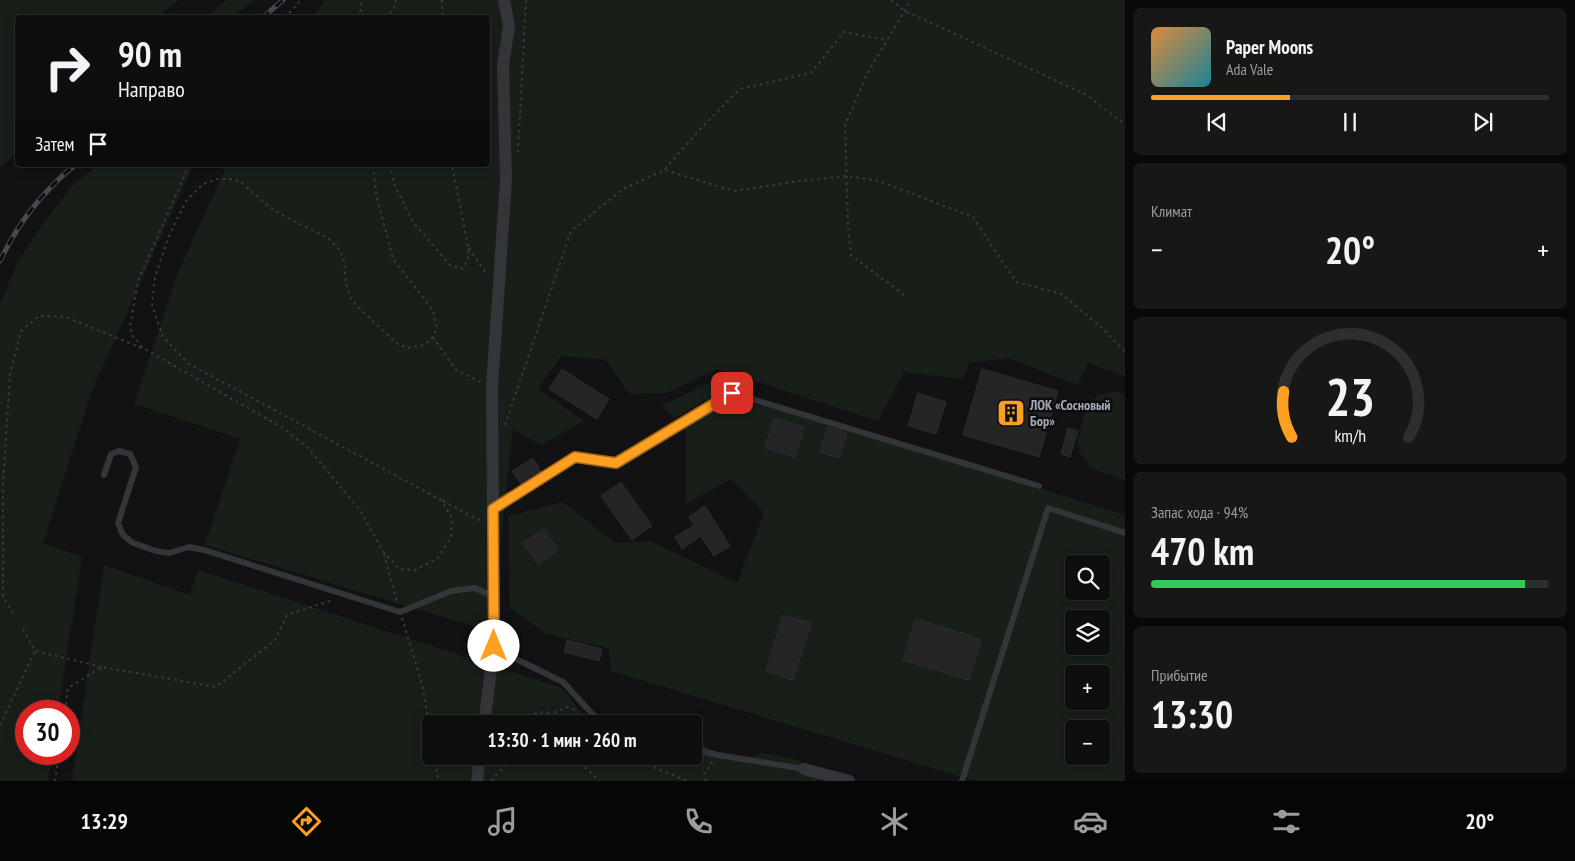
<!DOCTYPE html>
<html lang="ru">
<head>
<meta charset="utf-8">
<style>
	:root { --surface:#0e0e0f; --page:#171718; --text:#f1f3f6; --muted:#9b9c9e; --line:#2e2e2f; --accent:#fda021 }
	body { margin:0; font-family:"PT Sans Narrow",sans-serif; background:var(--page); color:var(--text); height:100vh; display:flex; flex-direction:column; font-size:19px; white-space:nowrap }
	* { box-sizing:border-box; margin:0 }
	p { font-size:16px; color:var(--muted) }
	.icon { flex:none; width:28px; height:28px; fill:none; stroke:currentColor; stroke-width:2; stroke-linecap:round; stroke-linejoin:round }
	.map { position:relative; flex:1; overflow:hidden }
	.sheet { display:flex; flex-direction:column; gap:8px; padding:8px; background:#080808; width:450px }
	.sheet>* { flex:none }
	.hud { position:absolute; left:15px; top:15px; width:475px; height:152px; border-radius:5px; box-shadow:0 2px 12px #0003,0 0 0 1px var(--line); background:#0e0e0f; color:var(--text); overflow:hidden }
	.buttons { position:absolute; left:1065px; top:555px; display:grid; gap:10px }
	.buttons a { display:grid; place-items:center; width:45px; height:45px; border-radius:5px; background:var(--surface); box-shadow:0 2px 12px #0003,0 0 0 1px var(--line); font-size:25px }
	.speed { position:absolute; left:15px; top:700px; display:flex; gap:10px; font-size:25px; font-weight:700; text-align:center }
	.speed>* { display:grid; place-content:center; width:65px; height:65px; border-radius:50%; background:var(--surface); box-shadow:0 2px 12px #0003,0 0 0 1px var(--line); line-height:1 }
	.speed .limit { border:8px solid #d22; background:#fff; color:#111 }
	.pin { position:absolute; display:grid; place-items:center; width:42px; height:42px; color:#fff; margin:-21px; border-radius:10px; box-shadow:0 2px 8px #0006 }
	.me { position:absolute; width:55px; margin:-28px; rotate:0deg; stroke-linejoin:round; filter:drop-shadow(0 0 4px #0008) }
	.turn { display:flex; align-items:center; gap:18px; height:105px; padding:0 20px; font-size:22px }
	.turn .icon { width:65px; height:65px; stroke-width:2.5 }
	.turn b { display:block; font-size:35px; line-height:42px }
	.then { display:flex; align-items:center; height:48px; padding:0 20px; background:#0003; gap:10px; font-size:19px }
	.big { font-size:38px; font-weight:700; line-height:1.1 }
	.sheet .card { flex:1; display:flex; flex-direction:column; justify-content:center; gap:8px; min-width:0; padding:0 18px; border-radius:8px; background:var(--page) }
	.sheet .dial { align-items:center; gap:0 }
	.dial svg { height:130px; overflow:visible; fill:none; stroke:var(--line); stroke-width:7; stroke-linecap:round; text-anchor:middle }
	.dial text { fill:var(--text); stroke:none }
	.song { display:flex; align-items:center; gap:15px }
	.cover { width:60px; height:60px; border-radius:8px; background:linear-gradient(135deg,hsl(30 70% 55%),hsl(190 70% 35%)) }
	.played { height:5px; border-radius:2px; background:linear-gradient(90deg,var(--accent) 35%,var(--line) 35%) }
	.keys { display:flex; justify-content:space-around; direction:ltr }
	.heat { display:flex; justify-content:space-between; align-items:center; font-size:28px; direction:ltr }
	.charge { height:8px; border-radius:4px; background:linear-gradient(90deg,#34c759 94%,var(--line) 0) }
	.trip { position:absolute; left:422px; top:715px; width:280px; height:50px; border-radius:5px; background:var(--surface); box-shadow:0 2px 12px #0003,0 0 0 1px var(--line); font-weight:700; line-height:50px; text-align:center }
	.menu { display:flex; height:80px; justify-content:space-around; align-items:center; background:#060606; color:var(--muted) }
	.menu .icon { width:35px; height:35px }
	.menu .selected { color:var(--accent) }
	.menu b { font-size:22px; color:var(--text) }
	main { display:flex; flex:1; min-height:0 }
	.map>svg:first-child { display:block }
	.green { fill:#181f19; fill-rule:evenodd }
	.building { fill:#252528; stroke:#2c2c30 }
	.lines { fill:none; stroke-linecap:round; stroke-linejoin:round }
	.path { stroke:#393c40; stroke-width:2; stroke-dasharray:2.5 4; stroke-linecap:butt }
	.service { stroke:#333539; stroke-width:6 }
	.minor { stroke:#333539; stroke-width:12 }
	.rail-casing { stroke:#46494e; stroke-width:5 }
	.rail { stroke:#0d0d0f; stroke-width:3; stroke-dasharray:9; stroke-linecap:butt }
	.route-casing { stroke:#a46815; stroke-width:12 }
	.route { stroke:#fda021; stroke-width:9 }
	.labels { text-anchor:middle; stroke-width:5; stroke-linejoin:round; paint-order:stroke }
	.poi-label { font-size:14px; font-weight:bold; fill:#a3aab5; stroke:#0d0d0f; text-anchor:start }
</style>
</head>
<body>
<main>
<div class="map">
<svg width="1125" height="781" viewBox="0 0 1125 781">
	<rect width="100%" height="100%" fill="#121214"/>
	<g class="green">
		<path d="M0,0H179L157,17L18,18L17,151L0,169Z"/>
		<path d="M227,0H254L233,17H205Z"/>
		<path d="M325,0H1125V376L1088,363L1077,385L1008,358L969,363L962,379L904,372L878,421L717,369L667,393L630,394L606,360L561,356L538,389L584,421L541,445L513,429L501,538L486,630L205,545L240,439L134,404L177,275L227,165H488V18L313,17Z"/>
		<path d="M98,165H193L92,390L43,543L82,557L58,711H26V754H52L48,781H0V304L17,263L39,229L73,185Z"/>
		<path d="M717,379L730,386L675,418L662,405Z"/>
		<path d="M1118,392L1125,394V480L1093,469L1081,455L1077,441L1088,404L1100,394Z"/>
		<path d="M735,400L806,416L1125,515V781H975L611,671L609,648L546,634L510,607L508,516L563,502L615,543L650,541L737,583L764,513L731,479L686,504V421ZM1074,564H1101V591H1074ZM1074,619H1101V646H1074ZM1074,674H1101V701H1074ZM1074,729H1101V756H1074Z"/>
		<path d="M104,565L190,595L198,570L562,688L584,716L595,724H431V756H694V727L710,751L743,761L762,753L800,760L822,781H72Z"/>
		<path d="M627,713L684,724H621Z"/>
	</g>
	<g class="building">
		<path d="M562,369L609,399L597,419L549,389Z"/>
		<path d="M982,369L1058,391L1039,457L963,435Z"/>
		<path d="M918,393L946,402L936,434L908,426Z"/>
		<path d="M774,418L804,427L795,457L765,448Z"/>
		<path d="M828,427L847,433L839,458L820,452Z"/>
		<path d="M1068,428L1078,431L1070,457L1061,454Z"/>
		<path d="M533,458L541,472L521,484L512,471Z"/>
		<path d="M621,482L652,526L632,540L601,496Z"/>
		<path d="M705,506L730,546L714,556L701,536L682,549L675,537L694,525L689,517Z"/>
		<path d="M544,529L558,550L538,564L523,543Z"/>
		<path d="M783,615L811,623L793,680L766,671Z"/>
		<path d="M916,619L981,639L969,680L903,660Z"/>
		<path d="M567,640L602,649L599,661L564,652Z"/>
	</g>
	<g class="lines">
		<g class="path">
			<path d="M442,0L443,18"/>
			<path d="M891,0L905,11L1087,95L1119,120L1125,122"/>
			<path d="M285,18L301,0"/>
			<path d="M359,18L362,0"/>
			<path d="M385,18L394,9L396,0"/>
			<path d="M518,152L526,0"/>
			<path d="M189,165L138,281L130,326L132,335L143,348L283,428L308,448L360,510L383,551L399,569L415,570L437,559L451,537L452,518L441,500L189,364L163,337L152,305L155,277L168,238L186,201L203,184L217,179H233L242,183L268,206L282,215L328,238L340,250L344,261L346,284L351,299L359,308L396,343L408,348L424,345L433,337L437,328L433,310L393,259L376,194L373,165"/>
			<path d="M390,165L394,184L413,222L450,265L462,269L468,260V246L452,165"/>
			<path d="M665,169L703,126L740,89L811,73L844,32L886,40"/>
			<path d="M469,248L485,272L488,273"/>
			<path d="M904,295L851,255L848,227L845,125L867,74L911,0"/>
			<path d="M433,337L456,370L481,382"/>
			<path d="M505,425L571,231L623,189L664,170L734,191L799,181L847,176L879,181L973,217L1016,282L1062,294L1101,327L1125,352"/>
			<path d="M443,501L481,521"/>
			<path d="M384,554L397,602"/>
			<path d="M13,613L3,596V485L10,374L21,331L39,316L66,317L141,348"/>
			<path d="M402,618L422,684L431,735"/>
			<path d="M23,629L35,651L102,667"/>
			<path d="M65,711L68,688L102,667L216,687L275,640L287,615L333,600"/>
			<path d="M526,724L537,712L553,713"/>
			<path d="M549,724L553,713L568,707L577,711"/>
			<path d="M0,725L35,651"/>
			<path d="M435,756L438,781"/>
			<path d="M561,756L584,767L600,781"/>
			<path d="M638,756L648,765L687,781"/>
			<path d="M55,781L59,754"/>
			<path d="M492,781L493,778L509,762L511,756"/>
			<path d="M706,781L704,774L713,761"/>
		</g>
		<g class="service">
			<path d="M104,475L111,454L119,451L130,454L136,467L118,523L123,535L133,543L156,551L169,553L189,547L204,550L400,612L451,591L475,588L494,597"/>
			<path d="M493,509L575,457L616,463L732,393L1039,486"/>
			<path d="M494,646L518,660L563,682L595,717L606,724"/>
			<path d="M694,749L718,755L804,769"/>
			<path d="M962,781L1048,508L1125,533"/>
		</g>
		<g class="minor">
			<path d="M484,724L494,646L492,387L506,180L503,65L509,26L504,0"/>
			<path d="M804,769L849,781"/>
			<path d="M477,781L480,756"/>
		</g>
		<defs>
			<g id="rail">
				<path d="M262,18L283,0"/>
				<path d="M0,261C18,223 43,191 75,165"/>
			</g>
		</defs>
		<use href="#rail" class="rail-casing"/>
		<use href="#rail" class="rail"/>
	</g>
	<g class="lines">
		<defs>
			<path id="route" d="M494,646L493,509L575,457L616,463L732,393"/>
		</defs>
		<use href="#route" class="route-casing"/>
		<use href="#route" class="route"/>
	</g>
	<defs>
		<symbol id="building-square" viewBox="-11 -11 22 22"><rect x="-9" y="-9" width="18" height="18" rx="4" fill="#fda021" stroke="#0d0d0f"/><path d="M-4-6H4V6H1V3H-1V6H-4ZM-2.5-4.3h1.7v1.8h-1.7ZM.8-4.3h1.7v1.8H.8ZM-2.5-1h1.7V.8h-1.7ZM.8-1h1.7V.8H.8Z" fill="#111"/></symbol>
	</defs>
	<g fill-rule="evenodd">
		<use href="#building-square" x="995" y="397" width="32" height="32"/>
	</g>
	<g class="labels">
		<g class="poi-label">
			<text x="1030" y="410">ЛОК «Сосновый<tspan x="1030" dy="16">Бор»</tspan></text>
		</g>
	</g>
</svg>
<div class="buttons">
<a><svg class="icon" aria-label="search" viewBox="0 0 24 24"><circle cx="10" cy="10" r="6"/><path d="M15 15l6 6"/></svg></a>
<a><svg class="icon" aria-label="layers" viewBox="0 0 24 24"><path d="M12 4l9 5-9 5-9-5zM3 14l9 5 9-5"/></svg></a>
<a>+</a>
<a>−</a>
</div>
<div class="speed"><div class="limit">30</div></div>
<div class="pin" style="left:732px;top:393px;background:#d93025"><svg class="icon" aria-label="arrive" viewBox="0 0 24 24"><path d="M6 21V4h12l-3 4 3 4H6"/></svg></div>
<svg class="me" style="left:494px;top:646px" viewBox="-20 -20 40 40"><circle r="19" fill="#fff"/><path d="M0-13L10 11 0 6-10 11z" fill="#fda021"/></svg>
<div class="trip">13:30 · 1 мин · 260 m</div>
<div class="hud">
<div class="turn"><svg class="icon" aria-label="right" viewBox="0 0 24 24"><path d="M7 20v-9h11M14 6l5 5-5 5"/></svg><div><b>90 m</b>Направо</div></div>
<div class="then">Затем<svg class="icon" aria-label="arrive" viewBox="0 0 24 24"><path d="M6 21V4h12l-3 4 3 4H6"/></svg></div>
</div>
</div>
<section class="sheet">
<div class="card">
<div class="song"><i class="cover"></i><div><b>Paper Moons</b><p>Ada Vale</p></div></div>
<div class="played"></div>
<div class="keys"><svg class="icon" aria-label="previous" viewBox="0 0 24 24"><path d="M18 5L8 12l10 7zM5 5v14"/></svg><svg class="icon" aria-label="pause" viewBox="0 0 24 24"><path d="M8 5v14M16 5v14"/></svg><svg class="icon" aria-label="next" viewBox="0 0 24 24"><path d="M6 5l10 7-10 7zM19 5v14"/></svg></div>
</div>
<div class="card"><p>Климат</p>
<div class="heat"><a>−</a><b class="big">20°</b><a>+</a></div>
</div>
<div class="card dial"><svg viewBox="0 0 100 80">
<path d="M14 69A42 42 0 1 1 86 69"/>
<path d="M14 69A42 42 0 0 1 9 41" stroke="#fda021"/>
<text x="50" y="56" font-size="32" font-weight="700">23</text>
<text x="50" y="72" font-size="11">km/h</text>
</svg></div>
<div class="card"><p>Запас хода · 94%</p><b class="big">470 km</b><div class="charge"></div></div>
<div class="card"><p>Прибытие</p><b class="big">13:30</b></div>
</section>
</main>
<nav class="menu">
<b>13:29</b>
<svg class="icon selected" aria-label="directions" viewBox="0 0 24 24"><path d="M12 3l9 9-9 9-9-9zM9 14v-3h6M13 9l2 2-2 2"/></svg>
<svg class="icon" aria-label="music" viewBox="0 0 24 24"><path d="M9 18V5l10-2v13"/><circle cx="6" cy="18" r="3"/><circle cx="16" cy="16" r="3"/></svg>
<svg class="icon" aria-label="phone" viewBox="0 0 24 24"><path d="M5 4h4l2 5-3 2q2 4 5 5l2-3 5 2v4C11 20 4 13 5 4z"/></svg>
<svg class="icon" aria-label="climate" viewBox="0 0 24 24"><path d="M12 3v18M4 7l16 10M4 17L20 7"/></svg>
<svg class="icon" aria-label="car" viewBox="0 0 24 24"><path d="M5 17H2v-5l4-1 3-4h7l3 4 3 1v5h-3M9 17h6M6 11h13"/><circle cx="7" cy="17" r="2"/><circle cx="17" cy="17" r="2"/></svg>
<svg class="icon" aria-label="filters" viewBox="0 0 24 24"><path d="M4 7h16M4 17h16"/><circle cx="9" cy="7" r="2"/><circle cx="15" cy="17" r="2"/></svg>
<b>20°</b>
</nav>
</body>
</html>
